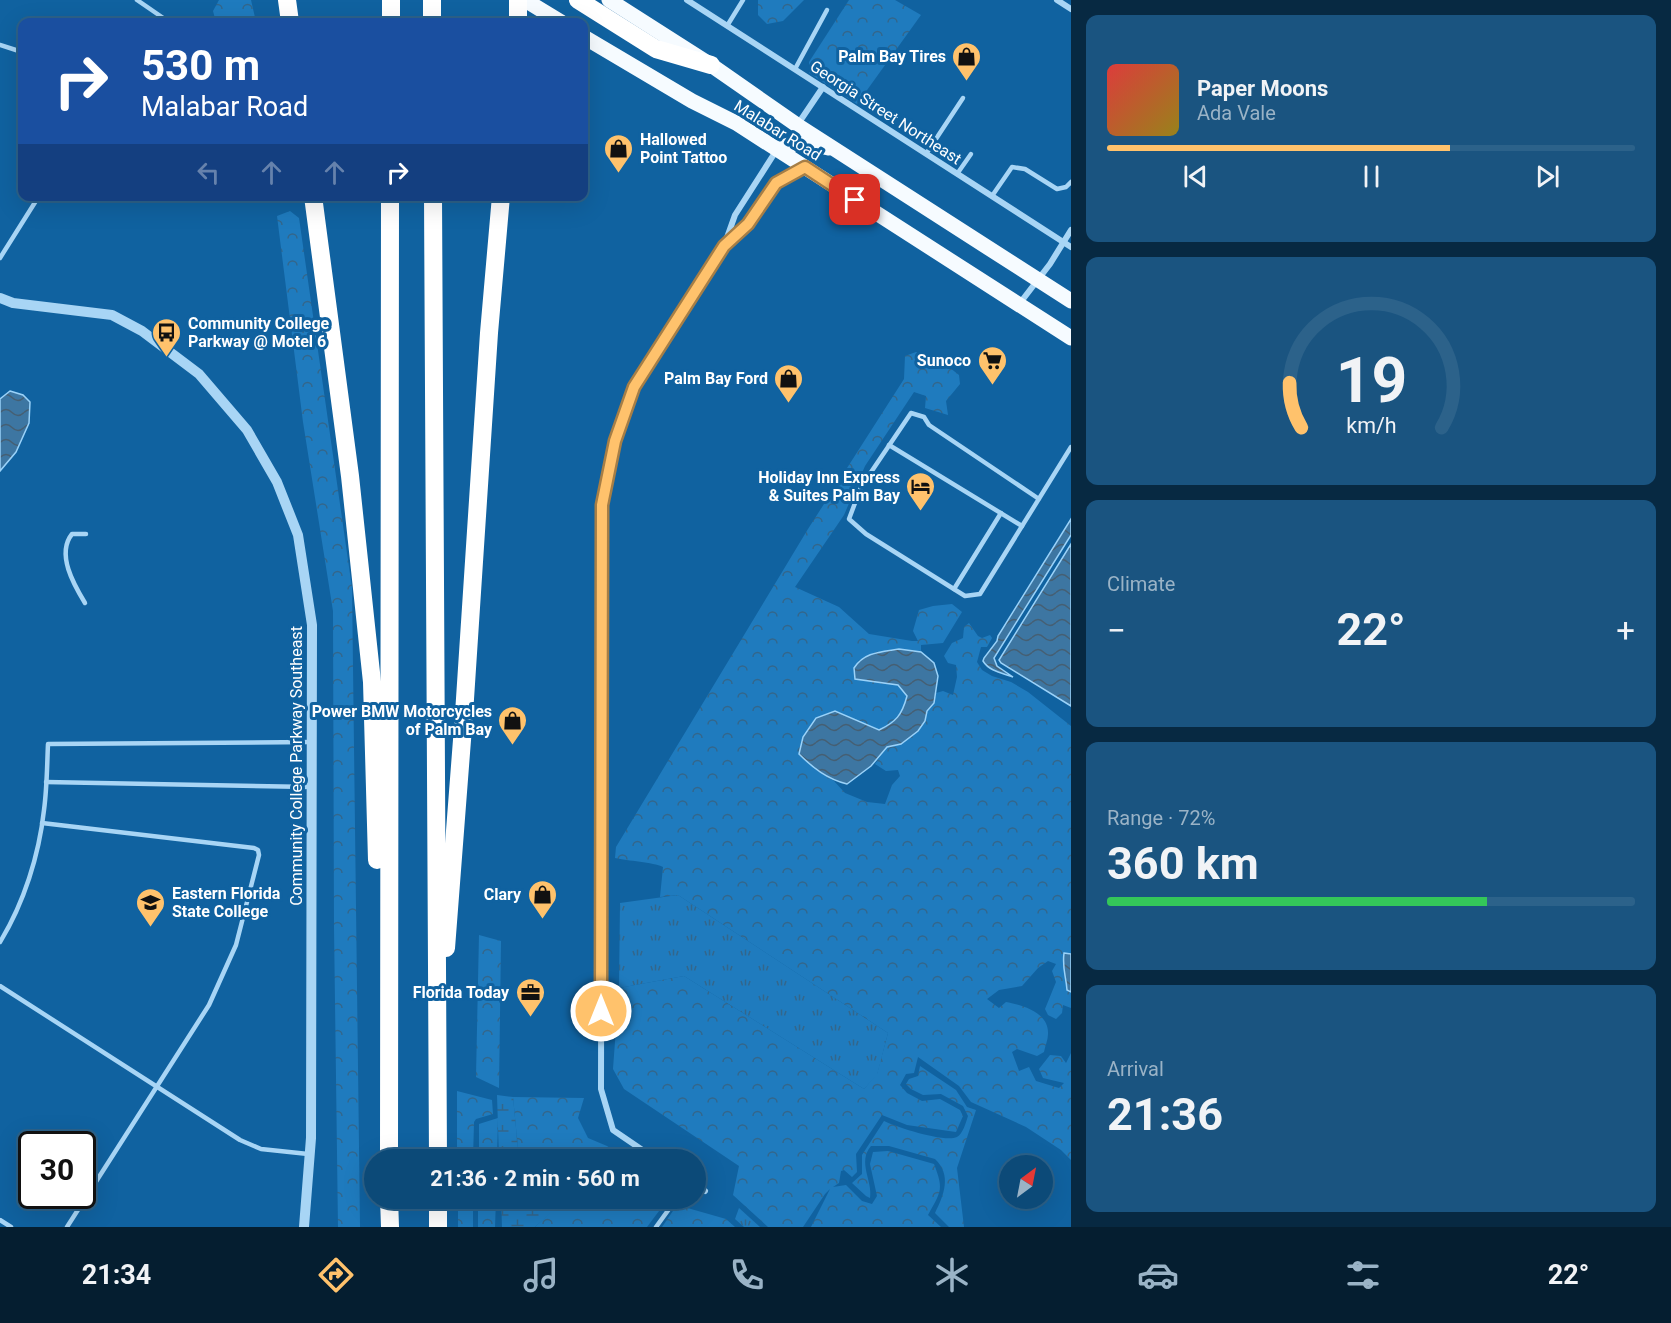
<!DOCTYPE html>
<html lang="en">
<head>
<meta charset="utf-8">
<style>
	:root { --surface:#0c4a78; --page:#1a5480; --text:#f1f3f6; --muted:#9ab3c6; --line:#2c628a; --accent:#ffc26c }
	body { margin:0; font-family:Roboto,sans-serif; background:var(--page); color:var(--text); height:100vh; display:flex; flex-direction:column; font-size:22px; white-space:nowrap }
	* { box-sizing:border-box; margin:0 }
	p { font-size:20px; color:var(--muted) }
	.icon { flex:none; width:33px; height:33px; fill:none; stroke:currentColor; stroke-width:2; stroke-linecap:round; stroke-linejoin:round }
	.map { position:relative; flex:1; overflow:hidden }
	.details { display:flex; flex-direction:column; gap:15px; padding:15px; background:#072942; width:600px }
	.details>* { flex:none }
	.hud { position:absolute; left:18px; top:18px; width:570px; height:183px; border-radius:12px; box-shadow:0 6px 24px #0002,0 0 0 2px var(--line); background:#1a4fa0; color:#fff; overflow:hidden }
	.needle { width:39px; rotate:32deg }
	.tools { position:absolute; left:999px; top:1155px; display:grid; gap:12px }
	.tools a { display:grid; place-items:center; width:54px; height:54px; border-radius:50%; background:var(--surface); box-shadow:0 6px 24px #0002,0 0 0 2px var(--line); font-size:30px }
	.speed { position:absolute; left:18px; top:1131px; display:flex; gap:12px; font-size:30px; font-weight:700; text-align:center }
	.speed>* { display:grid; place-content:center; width:78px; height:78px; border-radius:50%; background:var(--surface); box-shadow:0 6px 24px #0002,0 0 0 2px var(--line); line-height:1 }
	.speed .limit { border:3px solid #111; border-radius:9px; background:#fff; color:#111 }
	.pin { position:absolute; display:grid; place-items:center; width:51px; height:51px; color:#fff; margin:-26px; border-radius:12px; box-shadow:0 3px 9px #0006 }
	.me { position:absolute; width:66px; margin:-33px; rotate:0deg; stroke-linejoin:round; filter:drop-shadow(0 0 4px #0008) }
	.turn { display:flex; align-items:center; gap:21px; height:126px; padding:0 24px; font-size:27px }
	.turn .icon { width:78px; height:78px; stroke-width:2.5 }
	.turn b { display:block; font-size:42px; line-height:51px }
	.lanes { display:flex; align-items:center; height:57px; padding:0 24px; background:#0003; justify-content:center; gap:30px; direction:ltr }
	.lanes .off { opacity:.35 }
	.big { font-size:45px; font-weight:700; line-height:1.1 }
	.details .tile { flex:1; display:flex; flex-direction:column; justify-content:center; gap:9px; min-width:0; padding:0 21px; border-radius:12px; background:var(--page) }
	.details .dial { align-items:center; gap:0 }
	.dial svg { height:156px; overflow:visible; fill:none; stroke:var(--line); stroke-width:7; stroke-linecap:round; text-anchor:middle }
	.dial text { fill:var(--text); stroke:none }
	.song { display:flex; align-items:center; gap:18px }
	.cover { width:72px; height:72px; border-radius:9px; background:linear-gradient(135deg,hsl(0 70% 55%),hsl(50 70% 35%)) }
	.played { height:6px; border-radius:3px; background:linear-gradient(90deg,var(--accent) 65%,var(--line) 65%) }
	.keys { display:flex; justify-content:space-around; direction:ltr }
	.heat { display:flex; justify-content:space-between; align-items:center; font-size:33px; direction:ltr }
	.charge { height:9px; border-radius:4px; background:linear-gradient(90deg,#34c759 72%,var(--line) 0) }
	.trip { position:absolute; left:364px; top:1149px; width:342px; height:60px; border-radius:30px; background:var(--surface); box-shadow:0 6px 24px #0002,0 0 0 2px var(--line); font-weight:700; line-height:60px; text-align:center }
	.dock { display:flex; height:96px; justify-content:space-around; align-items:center; background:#051e30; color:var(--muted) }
	.dock .icon { width:42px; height:42px }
	.dock .on { color:var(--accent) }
	.dock b { font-size:27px; color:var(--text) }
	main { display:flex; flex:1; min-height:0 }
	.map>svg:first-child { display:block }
	.grass { fill:url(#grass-tufts) }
	.forest { fill:url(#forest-crowns) }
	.wetland { fill:url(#wetland-marsh) }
	.water { fill:url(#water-waves); stroke:#9ad2f9; stroke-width:1.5 }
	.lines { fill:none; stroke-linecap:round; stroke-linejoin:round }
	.service { stroke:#a8d5f5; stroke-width:4.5 }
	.minor { stroke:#a8d5f5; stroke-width:6 }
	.tertiary { stroke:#a8d5f5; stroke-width:10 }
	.primary { stroke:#f6fbff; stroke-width:15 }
	.motorway { stroke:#fff; stroke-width:18 }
	.route-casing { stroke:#a67e46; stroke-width:15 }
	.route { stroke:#ffc26c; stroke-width:10 }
	.labels { text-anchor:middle; stroke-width:6; stroke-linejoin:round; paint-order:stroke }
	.poi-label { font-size:16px; font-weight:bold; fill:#fff; stroke:#1062a0; text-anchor:end }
	.street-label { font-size:16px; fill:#fff; stroke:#1062a0 }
</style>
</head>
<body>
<main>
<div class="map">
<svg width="1071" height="1227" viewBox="0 0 1071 1227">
	<defs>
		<pattern id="grass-tufts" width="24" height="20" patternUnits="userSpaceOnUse" patternTransform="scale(1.5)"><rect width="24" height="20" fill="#1f7bbe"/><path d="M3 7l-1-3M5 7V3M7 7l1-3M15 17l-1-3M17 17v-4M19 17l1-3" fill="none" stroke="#33668b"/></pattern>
		<pattern id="forest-crowns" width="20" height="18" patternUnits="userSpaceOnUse" patternTransform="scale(1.5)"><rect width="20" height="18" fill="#1f7bbe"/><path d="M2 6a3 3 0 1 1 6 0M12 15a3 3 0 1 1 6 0" fill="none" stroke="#33668b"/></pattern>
		<pattern id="wetland-marsh" width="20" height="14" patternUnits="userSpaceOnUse" patternTransform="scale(1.5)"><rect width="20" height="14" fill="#1f7bbe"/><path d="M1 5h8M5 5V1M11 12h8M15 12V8" fill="none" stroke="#33668b"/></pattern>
		<pattern id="water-waves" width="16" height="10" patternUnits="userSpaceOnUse" patternTransform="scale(1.5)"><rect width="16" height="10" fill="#3d76a2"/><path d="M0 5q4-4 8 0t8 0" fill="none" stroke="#455f73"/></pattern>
	</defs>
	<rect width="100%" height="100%" fill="#1062a0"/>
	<g class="grass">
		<path d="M678,895L888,1033L877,1075L864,1089L684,976L619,988L620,903Z"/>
		<path d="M739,1208L760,1227H744L735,1219Z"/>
	</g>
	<g class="forest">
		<path d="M219,0H251L256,22H216L213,11Z"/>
		<path d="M758,0H804L783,21L767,24L758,15Z"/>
		<path d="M849,0H895L921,15L857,104L809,73V62Z"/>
		<path d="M290,211L299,218L352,588L360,1227H338L334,926L333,611L303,422L277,216Z"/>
		<path d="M916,352L945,364L959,375L960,384L946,401L948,415L925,408L926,396L914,392L865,466L844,515L795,587L839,607L869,634L912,641H918L913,631L919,610L933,606L952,604L962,612L943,643L921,645V652L899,649L859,660L854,668L855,679L898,685L907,696C901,716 897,722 879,730L834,711L816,718L813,768L834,781L845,793L867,802L885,804L892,785L900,776L898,770L886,771L875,764L887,747L901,744L918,731L925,721L927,711L934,703L936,693L943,691L953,695L957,677L956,665L948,663L944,656L952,643L963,638L964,627L969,623L978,636L982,638L990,635L992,638L987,647H981L977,662L982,670L992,676L1011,682L1028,692L1071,726V1008L1063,1005L1062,1013L1056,1019L1048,1015L1045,1009L1056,982L1052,971L1056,964L1048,961L1038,968L1022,986L999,990L987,999L999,1008L1006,1002C1022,1005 1049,1012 1048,1034C1048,1040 1045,1046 1044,1052L1037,1056L1017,1049L1012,1052L1019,1071L1029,1067L1036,1081L1059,1088L1064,1083L1043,1078L1039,1069L1050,1055L1061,1056L1066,1063L1071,1053V1160L1061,1150L1026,1127L971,1102L959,1086L918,1057L914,1073L906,1074L900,1085L907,1093L922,1101L940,1099L960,1110L963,1116L956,1132L907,1125L882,1115L856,1154L857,1172L852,1177L844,1170L841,1171L839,1183L833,1187L846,1185L862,1201L872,1204L877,1196L870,1164L873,1152L888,1151L934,1164C944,1190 941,1191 928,1215L941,1227H811L830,1189L825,1194L803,1227H768L733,1195L739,1166L624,1089L613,1069L619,988L684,976L864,1089L877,1074L888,1033L678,895L660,897L663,867C653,862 628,861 615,858L616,847L808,529L904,379L905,356Z"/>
		<path d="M479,935L501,941L499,1088L476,1077Z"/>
		<path d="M920,1066L956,1090L967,1107L976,1110L957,1168L964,1227H949L935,1213C944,1195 952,1175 935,1159L889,1146H871C857,1162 873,1181 870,1198L866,1196L852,1183L862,1174V1155L884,1121C896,1127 945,1143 957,1137C963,1134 966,1122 968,1116L963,1106L941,1094L923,1095L911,1089L906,1084L909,1079L918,1076Z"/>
		<path d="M457,1091L492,1100L493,1114L476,1119L474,1122L473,1159H457Z"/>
		<path d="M513,1097L584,1098L578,1118L588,1138L607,1146L626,1159H519Z"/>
		<path d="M498,1118L497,1159H479V1124Z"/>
		<rect x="458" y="1199" width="15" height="28"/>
		<path d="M478,1199H496L495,1227H478Z"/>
		<path d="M534,1199H668L647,1227H535L552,1211Z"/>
		<path d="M677,1205L726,1219L735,1227H662Z"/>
	</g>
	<g class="wetland">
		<path d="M497,1095L513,1097L519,1159H499Z"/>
		<path d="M501,1199H534L553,1211L535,1227H502Z"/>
	</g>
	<g class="water">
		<path d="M10,391L23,395L30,402L29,423L16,452L0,471V399Z"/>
		<path d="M1071,519V535L994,658L997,666L1013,677C1002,673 989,671 983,661L984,658L997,641L998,636Z"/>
		<path d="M1071,544V706L1001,663L999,660Z"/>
		<path d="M899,649L921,652L934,663L938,676L934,703L927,711L925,721L918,731L901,744L887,747L871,766L847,784C827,779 813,768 799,754L803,737L816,718L835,711L879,730C896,722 902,715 907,696L898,685L855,679L854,668C864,652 881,652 899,649Z"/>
		<path d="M1064,953L1071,954V992L1067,990C1066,975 1062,969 1064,953Z"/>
	</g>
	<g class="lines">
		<g class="service">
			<path d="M137,0L169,22"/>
			<path d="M727,26L743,0"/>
			<path d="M0,45L22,52"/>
			<path d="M795,69L827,10"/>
			<path d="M926,154L963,98"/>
			<path d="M957,174L971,154"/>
			<path d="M992,196L1012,167L1025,169L1057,189L1066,187L1071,182"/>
			<path d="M0,258L39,196"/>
			<path d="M889,445L1022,526"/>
			<path d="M1039,499L929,425L924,417L911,413L861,487L849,519L866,534L965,596L980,594L1071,447"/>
			<path d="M954,589L1001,513"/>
			<path d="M85,603C74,585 56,554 72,534H86"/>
			<path d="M46,782L310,787"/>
			<path d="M42,823L254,848L258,850L259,855L236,945L209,1005L67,1227"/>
			<path d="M0,942C24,903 39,855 44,810C47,788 47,766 48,744L312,742"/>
			<path d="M0,986L240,1140L261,1149L308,1154"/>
			<path d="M0,1220L11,1227"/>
			<path d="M656,1227L677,1198"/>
		</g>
		<g class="minor">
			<path d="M687,0L1071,247"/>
			<path d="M1057,0L1071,9"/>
			<path d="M798,124L823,87"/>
			<path d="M725,246L748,224L776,183L803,168"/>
			<path d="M1020,303L1050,264L1071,230"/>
			<path d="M657,1160L613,1130L601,1089L602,505L615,441L634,388L724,246L735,215L776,151"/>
			<path d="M696,1185L705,1191"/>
		</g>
		<path class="tertiary" d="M0,298L13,303L112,315L142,331L199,374L247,430L277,482L298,535L312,625L311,1138L304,1227"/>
		<g class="primary">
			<path d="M525,0L561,22"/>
			<path d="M609,0L711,65L797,125L1071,301"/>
			<path d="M584,37L692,101L736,123L1071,338"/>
			<path d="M777,149C794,141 811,145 829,148"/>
		</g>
		<g class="motorway">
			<path d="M287,0L290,22"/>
			<path d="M432,0V22"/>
			<path d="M578,0L656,49L711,65"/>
			<path d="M391,22V0"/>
			<path d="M518,22V0"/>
			<path d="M313,196L350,476L372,682L377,860"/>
			<path d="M433,196L438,1160"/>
			<path d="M446,948L464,714L489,333L501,196"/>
			<path d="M389,1160L390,196"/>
			<path d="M389,1198L390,1227"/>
			<path d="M438,1198V1227"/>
		</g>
	</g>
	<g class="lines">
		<defs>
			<path id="route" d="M601,1011L602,505L615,441L634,387L724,246L748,224L776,183L805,167L855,200"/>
		</defs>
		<use href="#route" class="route-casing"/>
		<use href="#route" class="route"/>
	</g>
	<defs>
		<symbol id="shop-pin" viewBox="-11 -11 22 30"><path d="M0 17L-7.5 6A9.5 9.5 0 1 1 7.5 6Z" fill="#ffc26c" stroke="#1062a0"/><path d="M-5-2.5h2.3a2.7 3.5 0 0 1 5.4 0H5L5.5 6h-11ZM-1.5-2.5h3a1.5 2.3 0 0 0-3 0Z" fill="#111"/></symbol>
		<symbol id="bus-pin" viewBox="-11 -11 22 30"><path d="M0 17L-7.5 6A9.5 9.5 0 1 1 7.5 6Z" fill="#ffc26c" stroke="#1062a0"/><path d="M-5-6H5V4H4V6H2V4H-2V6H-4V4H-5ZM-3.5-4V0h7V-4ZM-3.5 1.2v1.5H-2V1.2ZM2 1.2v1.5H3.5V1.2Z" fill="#111"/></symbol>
		<symbol id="supermarket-pin" viewBox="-11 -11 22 30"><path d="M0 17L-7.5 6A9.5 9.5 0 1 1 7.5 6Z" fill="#ffc26c" stroke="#1062a0"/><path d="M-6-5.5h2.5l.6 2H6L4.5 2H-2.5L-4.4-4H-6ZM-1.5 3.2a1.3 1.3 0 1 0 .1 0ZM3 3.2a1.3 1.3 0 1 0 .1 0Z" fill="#111"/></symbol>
		<symbol id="hotel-pin" viewBox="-11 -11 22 30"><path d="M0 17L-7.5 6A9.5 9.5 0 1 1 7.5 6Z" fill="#ffc26c" stroke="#1062a0"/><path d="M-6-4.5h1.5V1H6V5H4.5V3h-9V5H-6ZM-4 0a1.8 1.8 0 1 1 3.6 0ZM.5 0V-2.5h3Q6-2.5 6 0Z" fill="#111"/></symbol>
		<symbol id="university-pin" viewBox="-11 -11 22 30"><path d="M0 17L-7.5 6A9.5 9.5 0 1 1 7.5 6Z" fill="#ffc26c" stroke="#1062a0"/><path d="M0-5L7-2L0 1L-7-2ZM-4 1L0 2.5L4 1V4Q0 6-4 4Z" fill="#111"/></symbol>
		<symbol id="office-pin" viewBox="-11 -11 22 30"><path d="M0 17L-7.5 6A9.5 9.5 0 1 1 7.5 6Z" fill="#ffc26c" stroke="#1062a0"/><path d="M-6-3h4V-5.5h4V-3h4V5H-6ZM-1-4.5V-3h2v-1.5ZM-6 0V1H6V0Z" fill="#111"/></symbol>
	</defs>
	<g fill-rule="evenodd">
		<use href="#shop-pin" x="950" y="40" width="33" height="45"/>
		<use href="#shop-pin" x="602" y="132" width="33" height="45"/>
		<use href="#bus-pin" x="150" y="316" width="33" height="45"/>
		<use href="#supermarket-pin" x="976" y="344" width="33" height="45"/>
		<use href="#shop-pin" x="772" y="362" width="33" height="45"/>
		<use href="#hotel-pin" x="904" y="470" width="33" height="45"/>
		<use href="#shop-pin" x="496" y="704" width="33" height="45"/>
		<use href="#shop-pin" x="526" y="878" width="33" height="45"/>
		<use href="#university-pin" x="134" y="886" width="33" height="45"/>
		<use href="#office-pin" x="514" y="976" width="33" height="45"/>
	</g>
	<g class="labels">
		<g class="poi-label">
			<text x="946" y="62">Palm Bay Tires</text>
			<text x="640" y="145" text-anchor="start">Hallowed<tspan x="640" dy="18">Point Tattoo</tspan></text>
			<text x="188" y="329" text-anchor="start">Community College<tspan x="188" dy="18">Parkway @ Motel 6</tspan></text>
			<text x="971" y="366">Sunoco</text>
			<text x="768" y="384">Palm Bay Ford</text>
			<text x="900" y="483">Holiday Inn Express<tspan x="900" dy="18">&amp; Suites Palm Bay</tspan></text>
			<text x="492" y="717">Power BMW Motorcycles<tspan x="492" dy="18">of Palm Bay</tspan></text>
			<text x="172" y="899" text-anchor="start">Eastern Florida<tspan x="172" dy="18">State College</tspan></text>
			<text x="521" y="900">Clary</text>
			<text x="509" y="998">Florida Today</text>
		</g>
		<g class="street-label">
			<text transform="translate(886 112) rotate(33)" y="6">Georgia Street Northeast</text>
			<text transform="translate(778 130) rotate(32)" y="6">Malabar Road</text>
			<text transform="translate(296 766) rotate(-90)" y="6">Community College Parkway Southeast</text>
		</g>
	</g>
</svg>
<div class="tools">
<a><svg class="needle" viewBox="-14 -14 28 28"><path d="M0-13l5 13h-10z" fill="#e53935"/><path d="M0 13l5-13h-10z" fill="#9ab3c6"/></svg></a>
</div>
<div class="speed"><div class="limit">30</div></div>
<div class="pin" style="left:855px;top:200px;background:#d93025"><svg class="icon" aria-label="arrive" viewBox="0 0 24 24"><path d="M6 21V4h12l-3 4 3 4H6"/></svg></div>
<svg class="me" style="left:601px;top:1011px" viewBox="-20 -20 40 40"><circle r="17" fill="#ffc26c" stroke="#fff" stroke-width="3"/><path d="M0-11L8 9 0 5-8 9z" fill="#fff"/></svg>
<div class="trip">21:36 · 2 min · 560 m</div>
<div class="hud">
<div class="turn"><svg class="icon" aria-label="right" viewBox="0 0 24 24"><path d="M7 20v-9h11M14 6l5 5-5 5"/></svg><div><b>530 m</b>Malabar Road</div></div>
<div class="lanes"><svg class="icon off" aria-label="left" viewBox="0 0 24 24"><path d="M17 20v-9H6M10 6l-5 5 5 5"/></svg><svg class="icon off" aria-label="ahead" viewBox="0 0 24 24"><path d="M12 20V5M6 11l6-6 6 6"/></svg><svg class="icon off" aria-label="ahead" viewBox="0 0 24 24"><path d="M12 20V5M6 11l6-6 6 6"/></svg><svg class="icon" aria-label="right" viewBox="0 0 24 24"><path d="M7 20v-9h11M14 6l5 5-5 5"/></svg></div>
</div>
</div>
<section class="details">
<div class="tile">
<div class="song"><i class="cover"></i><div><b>Paper Moons</b><p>Ada Vale</p></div></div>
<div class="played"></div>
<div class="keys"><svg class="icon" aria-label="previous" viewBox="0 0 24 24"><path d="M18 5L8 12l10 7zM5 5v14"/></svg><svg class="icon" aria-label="pause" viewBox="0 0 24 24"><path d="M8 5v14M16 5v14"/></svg><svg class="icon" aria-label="next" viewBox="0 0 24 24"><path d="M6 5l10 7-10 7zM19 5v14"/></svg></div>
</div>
<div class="tile dial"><svg viewBox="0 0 100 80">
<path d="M14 69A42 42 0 1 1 86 69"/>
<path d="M14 69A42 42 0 0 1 8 46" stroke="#ffc26c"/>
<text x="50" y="56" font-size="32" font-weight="700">19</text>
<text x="50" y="72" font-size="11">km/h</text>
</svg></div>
<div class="tile"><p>Climate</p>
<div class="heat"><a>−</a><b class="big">22°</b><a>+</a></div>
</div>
<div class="tile"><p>Range · 72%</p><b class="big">360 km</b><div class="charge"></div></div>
<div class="tile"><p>Arrival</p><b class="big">21:36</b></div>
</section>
</main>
<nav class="dock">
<b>21:34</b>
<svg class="icon on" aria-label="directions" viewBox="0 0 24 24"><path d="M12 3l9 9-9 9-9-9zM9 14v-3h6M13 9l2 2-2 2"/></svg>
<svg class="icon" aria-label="music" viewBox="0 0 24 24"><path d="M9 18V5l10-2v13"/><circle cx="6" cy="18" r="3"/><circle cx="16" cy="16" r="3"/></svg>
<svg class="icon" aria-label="phone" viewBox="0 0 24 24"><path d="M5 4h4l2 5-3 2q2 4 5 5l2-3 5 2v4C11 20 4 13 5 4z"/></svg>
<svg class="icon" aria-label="climate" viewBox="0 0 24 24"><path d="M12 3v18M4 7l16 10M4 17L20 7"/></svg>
<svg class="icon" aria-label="car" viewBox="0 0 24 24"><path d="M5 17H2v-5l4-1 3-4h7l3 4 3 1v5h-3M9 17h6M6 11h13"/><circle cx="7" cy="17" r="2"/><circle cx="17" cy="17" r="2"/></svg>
<svg class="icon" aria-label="filters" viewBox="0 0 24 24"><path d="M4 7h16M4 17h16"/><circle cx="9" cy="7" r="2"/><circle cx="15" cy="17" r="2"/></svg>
<b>22°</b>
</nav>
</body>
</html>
